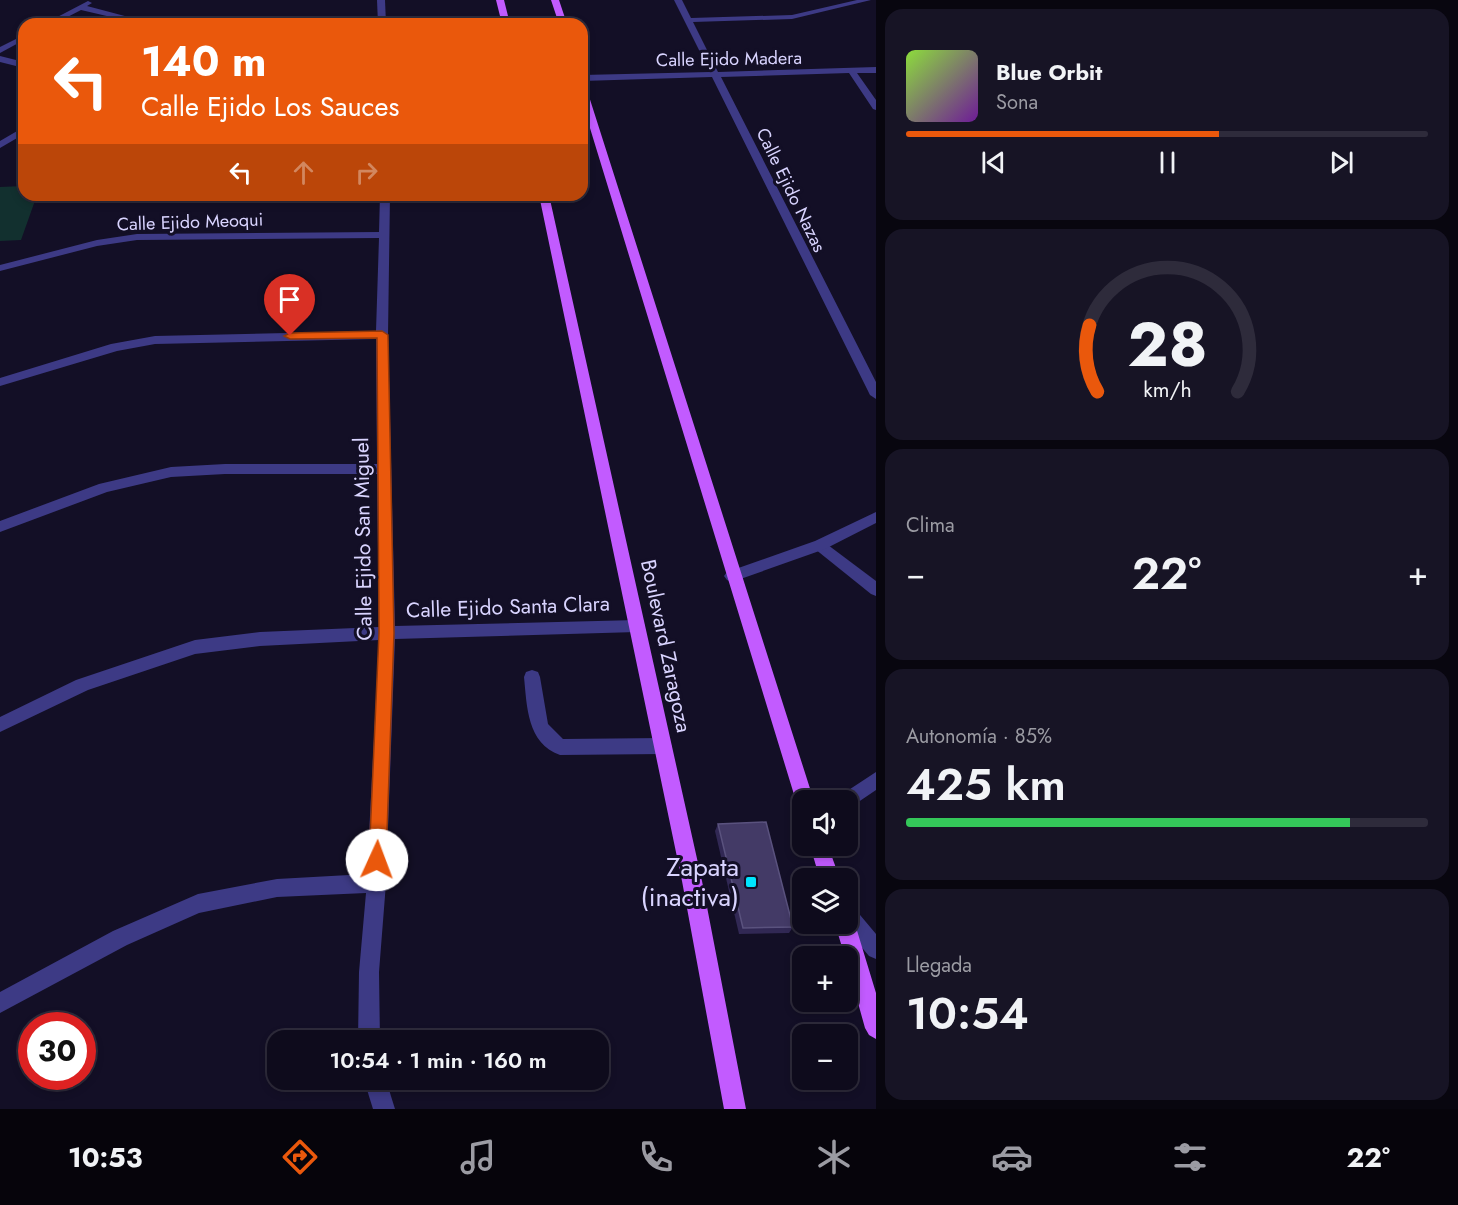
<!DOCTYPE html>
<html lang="es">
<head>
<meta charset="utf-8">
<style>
	:root { --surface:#0e0b1c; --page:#171425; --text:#f1f3f6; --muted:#9b9ba3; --line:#2e2b3b; --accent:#ea580c }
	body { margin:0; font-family:Jost,sans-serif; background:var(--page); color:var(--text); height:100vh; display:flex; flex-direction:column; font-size:22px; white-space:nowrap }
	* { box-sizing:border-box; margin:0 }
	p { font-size:20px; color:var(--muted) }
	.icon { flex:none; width:33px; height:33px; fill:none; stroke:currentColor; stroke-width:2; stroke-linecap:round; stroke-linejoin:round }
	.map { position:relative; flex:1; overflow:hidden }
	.sheet { display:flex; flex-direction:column; gap:9px; padding:9px; background:#08060f; width:582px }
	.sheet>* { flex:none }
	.top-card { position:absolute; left:18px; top:18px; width:570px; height:183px; border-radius:18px; box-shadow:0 3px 9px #0003,0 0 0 2px var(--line); background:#ea580c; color:#fff; overflow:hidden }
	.buttons { position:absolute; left:792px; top:790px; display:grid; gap:12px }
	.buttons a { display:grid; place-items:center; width:66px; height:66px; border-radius:12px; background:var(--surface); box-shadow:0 3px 9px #0003,0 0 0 2px var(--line); font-size:30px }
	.speed { position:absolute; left:18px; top:1012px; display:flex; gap:12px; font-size:30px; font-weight:700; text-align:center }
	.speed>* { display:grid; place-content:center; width:78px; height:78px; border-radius:50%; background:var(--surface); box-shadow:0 3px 9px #0003,0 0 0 2px var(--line); line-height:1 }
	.speed .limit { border:9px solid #d22; background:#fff; color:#111 }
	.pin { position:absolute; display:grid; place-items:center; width:51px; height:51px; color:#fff; margin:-62px -26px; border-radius:50% 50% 50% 0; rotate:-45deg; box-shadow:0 0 6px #0007 }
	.pin .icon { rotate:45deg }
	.me { position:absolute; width:66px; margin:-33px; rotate:2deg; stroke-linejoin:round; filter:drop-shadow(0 0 4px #0008) }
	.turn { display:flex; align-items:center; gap:21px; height:126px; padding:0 24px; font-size:27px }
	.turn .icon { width:78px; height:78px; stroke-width:2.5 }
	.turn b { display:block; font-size:42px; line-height:51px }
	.lanes { display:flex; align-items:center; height:57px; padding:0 24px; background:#0003; justify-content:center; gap:30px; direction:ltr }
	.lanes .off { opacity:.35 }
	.big { font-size:45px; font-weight:600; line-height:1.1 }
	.sheet .tile { flex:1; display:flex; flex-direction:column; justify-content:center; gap:9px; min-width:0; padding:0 21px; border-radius:18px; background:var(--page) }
	.sheet .dial { align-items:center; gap:0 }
	.dial svg { height:156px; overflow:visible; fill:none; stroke:var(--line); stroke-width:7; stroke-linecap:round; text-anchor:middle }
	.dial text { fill:var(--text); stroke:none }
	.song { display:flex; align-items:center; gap:18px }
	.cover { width:72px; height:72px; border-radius:9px; background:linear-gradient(135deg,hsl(90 70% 55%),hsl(280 70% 35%)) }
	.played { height:6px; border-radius:3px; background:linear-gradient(90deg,var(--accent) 60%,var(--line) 60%) }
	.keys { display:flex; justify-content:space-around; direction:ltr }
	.heat { display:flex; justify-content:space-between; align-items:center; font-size:33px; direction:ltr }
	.charge { height:9px; border-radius:4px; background:linear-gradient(90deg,#34c759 85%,var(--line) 0) }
	.trip { position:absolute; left:267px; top:1030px; width:342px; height:60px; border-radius:18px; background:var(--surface); box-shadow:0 3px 9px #0003,0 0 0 2px var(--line); font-weight:600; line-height:60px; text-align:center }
	.menu { display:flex; height:96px; justify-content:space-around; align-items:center; background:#06040b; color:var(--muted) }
	.menu .icon { width:42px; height:42px }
	.menu .active { color:var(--accent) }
	.menu b { font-size:27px; color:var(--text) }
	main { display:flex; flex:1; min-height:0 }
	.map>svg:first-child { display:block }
	.green { fill:#12302f }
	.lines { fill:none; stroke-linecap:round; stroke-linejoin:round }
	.lane { fill:#3d3a85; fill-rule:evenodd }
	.street { fill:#3d3a85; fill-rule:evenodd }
	.primary { fill:#c25bff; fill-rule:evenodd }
	.wall { fill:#312854 }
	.building { fill:#433a66; stroke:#5a527e; stroke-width:1.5 }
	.route { fill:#ea580c; stroke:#983908; stroke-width:1.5 }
	.poi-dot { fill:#00e5ff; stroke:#130f26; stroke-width:2 }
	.labels { text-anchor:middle; stroke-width:6; stroke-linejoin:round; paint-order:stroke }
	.far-street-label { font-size:18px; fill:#d9d4ff; stroke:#130f26 }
	.street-label { font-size:21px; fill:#d9d4ff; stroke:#130f26 }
	.near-poi-label { font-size:26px; fill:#d9d4ff; stroke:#130f26; text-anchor:end }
</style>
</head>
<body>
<main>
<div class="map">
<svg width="876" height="1109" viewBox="0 0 876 1109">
	<rect width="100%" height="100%" fill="#130f26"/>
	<path class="green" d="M24,186V195H37L21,240L0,241V187Z"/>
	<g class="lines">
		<g class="lane">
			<path d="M820,539L876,581V596L871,594L815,549L813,545Z"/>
			<path d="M532,670L538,672L540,677L548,724L563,739L663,738L669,741L672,746L669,751L663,754L560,755C527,743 527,707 524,677L526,672Z"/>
			<path d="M876,772V790L848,809V801H838L841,795Z"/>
			<path d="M848,906L855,909L876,934V959L869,956L842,924H848Z"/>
		</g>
		<g class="street">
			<path d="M377,0H385L386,24H378Z"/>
			<path d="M674,0H682L691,18L792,15L857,0H871L792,19L693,22L718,72L876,67V73H857L876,100V110L873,109L849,73L721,77L876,382V399L870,395L712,77L582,81V75L710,72Z"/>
			<path d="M88,1L92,3L87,6L155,24H141L81,10L54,24H44Z"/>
			<path d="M24,35V40L0,53V47Z"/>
			<path d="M0,56L24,62V68L0,62Z"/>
			<path d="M24,127V134L0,148V141Z"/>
			<path d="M380,195H390L388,335L395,626L637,620L643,621L645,626L643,631L637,632L395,639L386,883L379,972L380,1041H358L359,972L366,893L277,897L199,913L127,945L0,1013V992L113,931L198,894L277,879L367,874L379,640L260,646L195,654L88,690L0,732V717L76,680L195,640L260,632L379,627L377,474H225L171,477L107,492L0,532V521L99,484L171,467L225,464H377L376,339L155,344L117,351L0,386V378L111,344L155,336L376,331L379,238L137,240L97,246L0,271V265L97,240L137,234L379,232Z"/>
			<path d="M876,512V523L825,549L732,582L727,580L724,576L727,572L815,541Z"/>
			<path d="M364,1080H386L395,1109H373Z"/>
		</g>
		<g class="primary">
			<path d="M496,0H504L510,24H502Z"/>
			<path d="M551,0H559L567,24H559Z"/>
			<path d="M582,84L586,87L814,801H802V808L799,807L796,801L582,102Z"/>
			<path d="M539,195H549L702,881L746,1109H724L682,881Z"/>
			<path d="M810,846H828L840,879H820Z"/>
			<path d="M848,915L852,917L855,924L876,993V1039L869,1035L865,1028L848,967V957H845L835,924H848Z"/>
		</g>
	</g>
	<path class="wall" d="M718,824L793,927L789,933L739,934L715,831Z"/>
	<path class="building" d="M766,822L793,927L743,928L718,824Z"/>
	<path class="route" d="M382,331L388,335L394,633L386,860L383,866L377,868L371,866L369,860L379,633L377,338L290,339L284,336L290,333Z"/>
	<rect class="poi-dot" x="745" y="876" width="12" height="12" rx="3"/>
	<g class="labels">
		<g class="far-street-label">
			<text transform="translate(729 59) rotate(-1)" y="6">Calle Ejido Madera</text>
			<text transform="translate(791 190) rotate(64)" y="6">Calle Ejido Nazas</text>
			<text transform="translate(190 222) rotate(-2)" y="6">Calle Ejido Meoqui</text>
		</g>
		<g class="street-label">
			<text transform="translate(363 539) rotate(-91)" y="7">Calle Ejido San Miguel</text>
			<text transform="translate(508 607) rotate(-2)" y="7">Calle Ejido Santa Clara</text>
			<text transform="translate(666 646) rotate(78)" y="7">Boulevard Zaragoza</text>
		</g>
		<g class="near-poi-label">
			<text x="739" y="876">Zapata<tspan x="739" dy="30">(inactiva)</tspan></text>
		</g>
	</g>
</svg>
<div class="buttons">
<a><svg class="icon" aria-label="sound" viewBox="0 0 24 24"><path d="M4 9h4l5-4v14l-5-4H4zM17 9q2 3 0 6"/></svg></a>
<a><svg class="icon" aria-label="layers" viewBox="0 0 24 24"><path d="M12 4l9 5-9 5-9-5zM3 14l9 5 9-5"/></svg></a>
<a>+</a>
<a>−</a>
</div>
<div class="speed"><div class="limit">30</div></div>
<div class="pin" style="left:290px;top:336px;background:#d93025"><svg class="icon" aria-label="arrive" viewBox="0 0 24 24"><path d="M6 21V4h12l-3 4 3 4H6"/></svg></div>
<svg class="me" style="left:377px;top:860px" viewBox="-20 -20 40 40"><circle r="19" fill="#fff"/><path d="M0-13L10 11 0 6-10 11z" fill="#ea580c"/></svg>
<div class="trip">10:54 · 1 min · 160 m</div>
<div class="top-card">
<div class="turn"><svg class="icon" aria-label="left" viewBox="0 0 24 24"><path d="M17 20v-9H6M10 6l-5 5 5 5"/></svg><div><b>140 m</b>Calle Ejido Los Sauces</div></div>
<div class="lanes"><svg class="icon" aria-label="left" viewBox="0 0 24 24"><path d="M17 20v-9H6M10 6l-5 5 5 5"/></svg><svg class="icon off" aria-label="ahead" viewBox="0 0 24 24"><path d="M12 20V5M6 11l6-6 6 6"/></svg><svg class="icon off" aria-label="right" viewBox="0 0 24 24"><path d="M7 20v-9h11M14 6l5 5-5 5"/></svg></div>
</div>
</div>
<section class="sheet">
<div class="tile">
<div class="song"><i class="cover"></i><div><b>Blue Orbit</b><p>Sona</p></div></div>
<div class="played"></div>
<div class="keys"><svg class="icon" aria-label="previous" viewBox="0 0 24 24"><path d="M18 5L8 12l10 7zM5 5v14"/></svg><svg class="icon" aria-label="pause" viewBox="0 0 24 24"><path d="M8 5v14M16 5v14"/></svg><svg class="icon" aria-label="next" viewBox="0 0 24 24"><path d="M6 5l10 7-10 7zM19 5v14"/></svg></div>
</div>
<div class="tile dial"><svg viewBox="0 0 100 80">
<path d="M14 69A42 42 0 1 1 86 69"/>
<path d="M14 69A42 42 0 0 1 10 35" stroke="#ea580c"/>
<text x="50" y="56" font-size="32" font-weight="700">28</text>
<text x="50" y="72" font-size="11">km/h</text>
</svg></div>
<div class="tile"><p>Clima</p>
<div class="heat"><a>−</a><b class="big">22°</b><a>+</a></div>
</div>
<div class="tile"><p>Autonomía · 85%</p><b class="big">425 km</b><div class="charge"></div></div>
<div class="tile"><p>Llegada</p><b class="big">10:54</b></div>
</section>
</main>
<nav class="menu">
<b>10:53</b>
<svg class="icon active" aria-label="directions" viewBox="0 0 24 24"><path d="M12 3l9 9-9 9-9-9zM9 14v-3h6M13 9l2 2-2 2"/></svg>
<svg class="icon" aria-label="music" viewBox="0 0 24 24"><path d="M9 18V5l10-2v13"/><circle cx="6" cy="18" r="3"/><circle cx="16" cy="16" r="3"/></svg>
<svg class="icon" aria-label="phone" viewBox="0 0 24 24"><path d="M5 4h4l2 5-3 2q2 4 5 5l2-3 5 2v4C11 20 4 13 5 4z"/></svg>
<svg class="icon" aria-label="climate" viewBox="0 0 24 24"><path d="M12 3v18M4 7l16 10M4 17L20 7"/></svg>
<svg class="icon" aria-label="car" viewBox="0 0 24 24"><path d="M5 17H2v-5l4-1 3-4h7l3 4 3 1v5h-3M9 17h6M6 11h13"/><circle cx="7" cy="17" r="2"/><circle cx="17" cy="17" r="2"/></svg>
<svg class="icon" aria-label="filters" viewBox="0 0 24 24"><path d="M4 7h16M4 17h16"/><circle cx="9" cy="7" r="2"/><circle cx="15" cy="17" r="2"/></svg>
<b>22°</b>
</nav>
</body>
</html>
